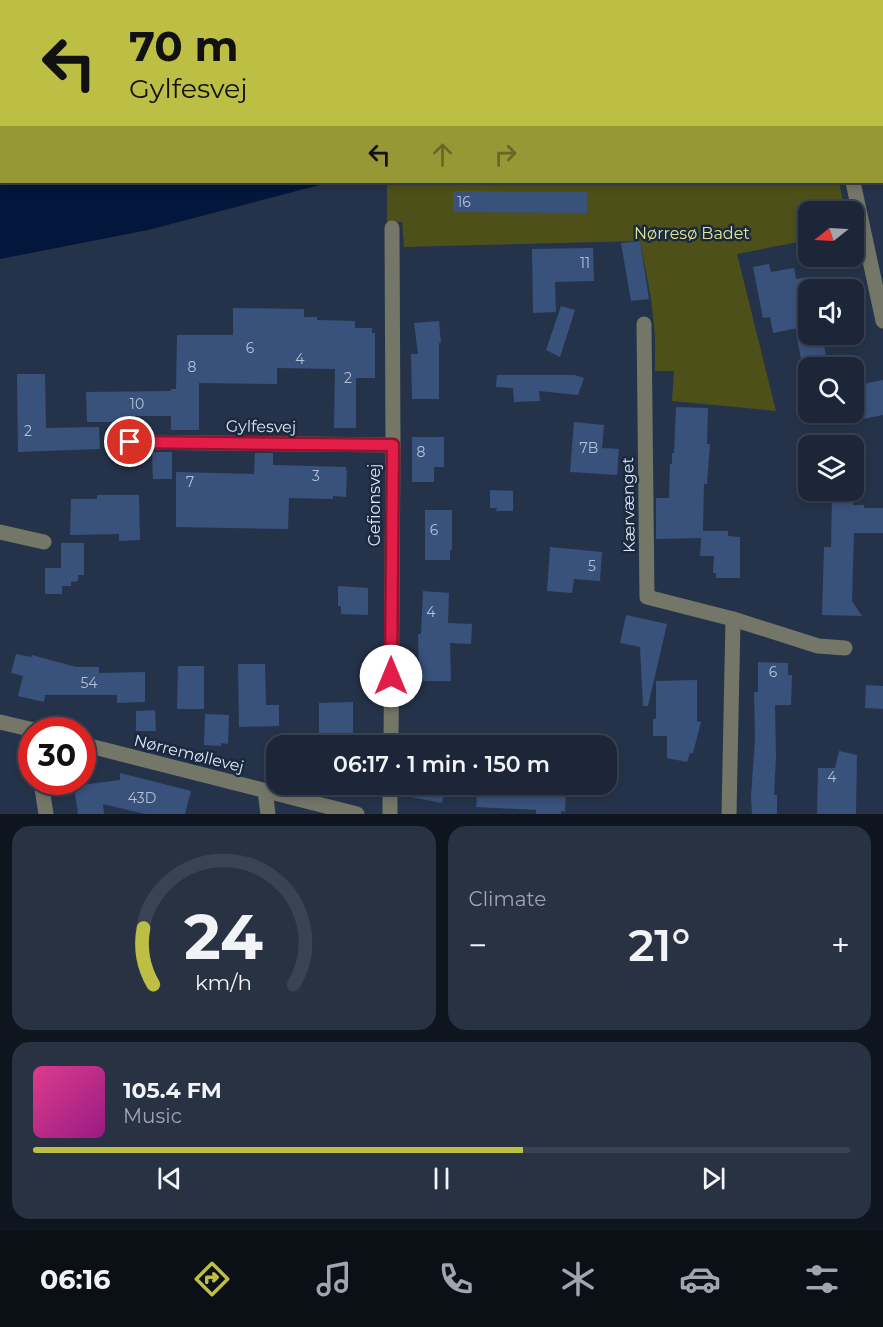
<!DOCTYPE html>
<html lang="en">
<head>
<meta charset="utf-8">
<style>
	:root { --surface:#1c2638; --page:#293243; --text:#f1f3f6; --muted:#a0a5ae; --line:#3a4353; --accent:#bcbf44 }
	body { margin:0; font-family:Montserrat,sans-serif; background:var(--page); color:var(--text); height:100vh; display:flex; flex-direction:column; font-size:22px; white-space:nowrap }
	* { box-sizing:border-box; margin:0 }
	p { font-size:20px; color:var(--muted) }
	.icon { flex:none; width:33px; height:33px; fill:none; stroke:currentColor; stroke-width:2; stroke-linecap:round; stroke-linejoin:round }
	.map { position:relative; height:814px; overflow:hidden }
	.sheet { display:flex; flex-direction:column; gap:12px; padding:12px; background:#0f151f; flex:1 }
	.sheet>* { flex:none }
	.top-card { position:absolute; left:0px; top:0px; width:884px; height:183px; box-shadow:0 3px 9px #0003,0 0 0 2px var(--line); background:#bcbf44; color:#111; overflow:hidden }
	.needle { width:39px; rotate:252deg }
	.buttons { position:absolute; left:798px; top:201px; display:grid; gap:12px }
	.buttons a { display:grid; place-items:center; width:66px; height:66px; border-radius:12px; background:var(--surface); box-shadow:0 3px 9px #0003,0 0 0 2px var(--line); font-size:30px }
	.speed { position:absolute; left:18px; top:717px; display:flex; gap:12px; font-size:30px; font-weight:700; text-align:center }
	.speed>* { display:grid; place-content:center; width:78px; height:78px; border-radius:50%; background:var(--surface); box-shadow:0 3px 9px #0003,0 0 0 2px var(--line); line-height:1 }
	.speed .limit { border:9px solid #d22; background:#fff; color:#111 }
	.pin { position:absolute; display:grid; place-items:center; width:51px; height:51px; color:#fff; margin:-26px; border:3px solid #fff; border-radius:50%; box-shadow:0 2px 6px #0007 }
	.me { position:absolute; width:66px; margin:-33px; rotate:0deg; stroke-linejoin:round; filter:drop-shadow(0 0 4px #0008) }
	.turn { display:flex; align-items:center; gap:21px; height:126px; padding:0 30px; font-size:27px }
	.turn .icon { width:78px; height:78px; stroke-width:2.5 }
	.turn b { display:block; font-size:42px; line-height:51px }
	.lanes { display:flex; align-items:center; height:57px; padding:0 30px; background:#0003; justify-content:center; gap:30px; direction:ltr }
	.lanes .off { opacity:.35 }
	.big { font-size:45px; font-weight:600; line-height:1.1 }
	.sheet .widget { flex:1; display:flex; flex-direction:column; justify-content:center; gap:9px; min-width:0; padding:0 21px; border-radius:18px; background:var(--page) }
	.sheet .dial { align-items:center; gap:0 }
	.dial svg { height:156px; overflow:visible; fill:none; stroke:var(--line); stroke-width:7; stroke-linecap:round; text-anchor:middle }
	.dial text { fill:var(--text); stroke:none }
	.song { display:flex; align-items:center; gap:18px }
	.cover { width:72px; height:72px; border-radius:9px; background:linear-gradient(135deg,hsl(330 70% 55%),hsl(310 70% 35%)) }
	.played { height:6px; border-radius:3px; background:linear-gradient(90deg,var(--accent) 60%,var(--line) 60%) }
	.keys { display:flex; justify-content:space-around; direction:ltr }
	.heat { display:flex; justify-content:space-between; align-items:center; font-size:33px; direction:ltr }
	.sheet .tiles { flex:1; display:grid; gap:12px; grid-template-columns:1fr 1fr }
	.widget:last-child { grid-column:span 2 }
	.trip { position:absolute; left:266px; top:735px; width:351px; height:60px; border-radius:18px; background:var(--surface); box-shadow:0 3px 9px #0003,0 0 0 2px var(--line); font-weight:600; line-height:60px; text-align:center }
	.menu { display:flex; height:96px; justify-content:space-around; align-items:center; background:#0b0f16; color:var(--muted) }
	.menu .icon { width:42px; height:42px }
	.menu .on { color:var(--accent) }
	.menu b { font-size:27px; color:var(--text) }
	.map>svg:first-child { display:block }
	.green { fill:#4e5019 }
	.water { fill:#03163b }
	.building { fill:#39527c }
	.lines { fill:none; stroke-linecap:round; stroke-linejoin:round }
	.minor { stroke:#747668; stroke-width:15 }
	.route-casing { stroke:#92132f; stroke-width:15 }
	.route { stroke:#e11d48; stroke-width:10 }
	.labels { text-anchor:middle; stroke-width:5; stroke-linejoin:round; paint-order:stroke }
	.number-label { font-size:14px; fill:#b4c2d8 }
	.park-label { font-size:16px; fill:#e0e591; stroke:#1b293f }
	.street-label { font-size:16px; fill:#dde7f6; stroke:#1b293f }
</style>
</head>
<body>
<div class="map">
<svg width="883" height="814" viewBox="0 0 883 814">
	<rect width="100%" height="100%" fill="#25334a"/>
	<g class="green">
		<path d="M572,0H787L788,1L571,2Z"/>
		<path d="M387,182H839L845,211L808,212V240L737,254L776,411L672,401L674,371H655V336L651,298L640,241L404,247L402,222H387Z"/>
	</g>
	<path class="water" d="M0,0H572L571,2H2V182H331L148,230L0,259Z"/>
	<g class="building">
		<path d="M453,191L587,192V213L453,212Z"/>
		<path d="M640,241L649,299L631,301L621,243Z"/>
		<path d="M593,248L594,281L555,282L556,312L533,313L532,249Z"/>
		<path d="M769,264L771,272L794,268L796,279L807,277L808,286V326L773,333L770,317L763,318L753,267Z"/>
		<path d="M561,306L575,310L560,357L546,350Z"/>
		<path d="M233,308L304,309V317H317V320L355,321V328H372V333H375V378H356V428H334L335,369L277,368V384L199,383V430H171V416H129V422H87L86,392L171,391V389H176L177,335H233Z"/>
		<path d="M439,321L441,343H439V399H412L411,354H418L414,323Z"/>
		<path d="M796,334H822L828,368H803Z"/>
		<path d="M17,374H45L46,428L99,427L100,449L18,452Z"/>
		<path d="M497,375H574L584,378L578,395L539,391L540,401L514,402L513,388L496,387Z"/>
		<path d="M883,380V415L862,419L857,385Z"/>
		<path d="M676,407L708,408L707,444H710L707,484H704L703,531H728V536L740,537V578H716V573H713L714,556H700L701,538L656,539V498H669L670,464H672V453H674Z"/>
		<path d="M574,422L604,425L602,448L619,449L617,475L570,472Z"/>
		<path d="M412,437H444V467H434V482H412Z"/>
		<path d="M152,452H172V479H153Z"/>
		<path d="M255,453H273V465L346,467V470H347L346,497L333,496V499L289,498L288,529L176,527V472L254,474Z"/>
		<path d="M490,490L513,491V511H496L497,508H490Z"/>
		<path d="M97,495H139L140,540L119,541V534L70,535L71,499H97Z"/>
		<path d="M832,497L853,498V505H864V508H883V533H854L852,601L862,616L822,615L824,547H831Z"/>
		<path d="M425,510H452V550H450V560H425Z"/>
		<path d="M61,543H84V575H78V581L71,582V586H62V594H45V568H61Z"/>
		<path d="M550,547L602,552L600,581L574,579L572,593L547,591Z"/>
		<path d="M338,586L368,588V615L341,614V606H338Z"/>
		<path d="M423,591L449,593L448,623L472,624L471,644L450,643L451,681H419L418,634H421Z"/>
		<path d="M626,615L667,624L648,706H643L640,647L620,643Z"/>
		<path d="M16,654L31,657L32,655L76,667H99V673L145,672V702L117,703V695H45L44,702L18,696L23,676L11,673Z"/>
		<path d="M758,662L788,663V675H792L791,705H775L776,757L774,795H777V814H752L751,796L755,738L754,692H758Z"/>
		<path d="M238,664H265L266,705H279V726L239,727Z"/>
		<path d="M178,666H204V709H177Z"/>
		<path d="M697,680V721L701,722L693,753H690L687,762L667,758V736H653V719H656V681Z"/>
		<path d="M866,685L883,686V709L865,708Z"/>
		<path d="M353,702V746H319V703Z"/>
		<path d="M155,710L156,731H136V711Z"/>
		<path d="M205,714L229,715L228,744L221,743V746L204,745Z"/>
		<path d="M839,751L857,755L856,814H817L818,768H835Z"/>
		<path d="M120,773L191,791L185,814H145L103,804L104,814H78L74,786L120,780Z"/>
		<path d="M400,784H446L442,803L400,795Z"/>
		<path d="M478,784H539V790L566,792L565,812L561,811V814H536V810L476,807Z"/>
	</g>
	<g class="lines">
		<g class="minor">
			<path d="M815,0L816,2"/>
			<path d="M853,182L883,321"/>
			<path d="M644,324L647,597L733,619L818,646L845,648"/>
			<path d="M130,442L393,445"/>
			<path d="M0,532L44,542"/>
			<path d="M0,722L34,730"/>
			<path d="M82,744L357,814"/>
			<path d="M391,746L393,445L392,228"/>
			<path d="M41,782L46,814"/>
			<path d="M265,791L268,814"/>
			<path d="M390,814V784"/>
			<path d="M729,814L733,619"/>
		</g>
	</g>
	<g class="lines">
		<defs>
			<path id="route" d="M130,442L393,445L391,676"/>
		</defs>
		<use href="#route" class="route-casing"/>
		<use href="#route" class="route"/>
	</g>
	<g class="labels">
		<g class="number-label">
			<text x="464" y="207">16</text>
			<text x="585" y="268">11</text>
			<text x="250" y="353">6</text>
			<text x="300" y="364">4</text>
			<text x="192" y="372">8</text>
			<text x="348" y="383">2</text>
			<text x="137" y="409">10</text>
			<text x="28" y="436">2</text>
			<text x="589" y="453">7B</text>
			<text x="421" y="457">8</text>
			<text x="316" y="481">3</text>
			<text x="190" y="487">7</text>
			<text x="434" y="535">6</text>
			<text x="592" y="571">5</text>
			<text x="431" y="617">4</text>
			<text x="773" y="677">6</text>
			<text x="89" y="688">54</text>
			<text x="832" y="782">4</text>
			<text x="142" y="803">43D</text>
		</g>
		<g class="park-label">
			<text x="692" y="239">Nørresø Badet</text>
		</g>
		<g class="street-label">
			<text transform="translate(261 426) rotate(1)" y="6">Gylfesvej</text>
			<text transform="translate(374 505) rotate(-90)" y="6">Gefionsvej</text>
			<text transform="translate(628 505) rotate(-91)" y="6">Kærvænget</text>
			<text transform="translate(189 753) rotate(14)" y="6">Nørremøllevej</text>
		</g>
	</g>
</svg>
<div class="buttons">
<a><svg class="needle" viewBox="-14 -14 28 28"><path d="M0-13l5 13h-10z" fill="#e53935"/><path d="M0 13l5-13h-10z" fill="#a0a5ae"/></svg></a>
<a><svg class="icon" aria-label="sound" viewBox="0 0 24 24"><path d="M4 9h4l5-4v14l-5-4H4zM17 9q2 3 0 6"/></svg></a>
<a><svg class="icon" aria-label="search" viewBox="0 0 24 24"><circle cx="10" cy="10" r="6"/><path d="M15 15l6 6"/></svg></a>
<a><svg class="icon" aria-label="layers" viewBox="0 0 24 24"><path d="M12 4l9 5-9 5-9-5zM3 14l9 5 9-5"/></svg></a>
</div>
<div class="speed"><div class="limit">30</div></div>
<div class="pin" style="left:130px;top:442px;background:#d93025"><svg class="icon" aria-label="arrive" viewBox="0 0 24 24"><path d="M6 21V4h12l-3 4 3 4H6"/></svg></div>
<svg class="me" style="left:391px;top:676px" viewBox="-20 -20 40 40"><circle r="19" fill="#fff"/><path d="M0-13L10 11 0 6-10 11z" fill="#e11d48"/></svg>
<div class="trip">06:17 · 1 min · 150 m</div>
<div class="top-card">
<div class="turn"><svg class="icon" aria-label="left" viewBox="0 0 24 24"><path d="M17 20v-9H6M10 6l-5 5 5 5"/></svg><div><b>70 m</b>Gylfesvej</div></div>
<div class="lanes"><svg class="icon" aria-label="left" viewBox="0 0 24 24"><path d="M17 20v-9H6M10 6l-5 5 5 5"/></svg><svg class="icon off" aria-label="ahead" viewBox="0 0 24 24"><path d="M12 20V5M6 11l6-6 6 6"/></svg><svg class="icon off" aria-label="right" viewBox="0 0 24 24"><path d="M7 20v-9h11M14 6l5 5-5 5"/></svg></div>
</div>
</div>
<section class="sheet">
<div class="tiles">
<div class="widget dial"><svg viewBox="0 0 100 80">
<path d="M14 69A42 42 0 1 1 86 69"/>
<path d="M14 69A42 42 0 0 1 9 40" stroke="#bcbf44"/>
<text x="50" y="56" font-size="32" font-weight="700">24</text>
<text x="50" y="72" font-size="11">km/h</text>
</svg></div>
<div class="widget"><p>Climate</p>
<div class="heat"><a>−</a><b class="big">21°</b><a>+</a></div>
</div>
<div class="widget">
<div class="song"><i class="cover"></i><div><b>105.4 FM</b><p>Music</p></div></div>
<div class="played"></div>
<div class="keys"><svg class="icon" aria-label="previous" viewBox="0 0 24 24"><path d="M18 5L8 12l10 7zM5 5v14"/></svg><svg class="icon" aria-label="pause" viewBox="0 0 24 24"><path d="M8 5v14M16 5v14"/></svg><svg class="icon" aria-label="next" viewBox="0 0 24 24"><path d="M6 5l10 7-10 7zM19 5v14"/></svg></div>
</div>
</div>
</section>
<nav class="menu">
<b>06:16</b>
<svg class="icon on" aria-label="directions" viewBox="0 0 24 24"><path d="M12 3l9 9-9 9-9-9zM9 14v-3h6M13 9l2 2-2 2"/></svg>
<svg class="icon" aria-label="music" viewBox="0 0 24 24"><path d="M9 18V5l10-2v13"/><circle cx="6" cy="18" r="3"/><circle cx="16" cy="16" r="3"/></svg>
<svg class="icon" aria-label="phone" viewBox="0 0 24 24"><path d="M5 4h4l2 5-3 2q2 4 5 5l2-3 5 2v4C11 20 4 13 5 4z"/></svg>
<svg class="icon" aria-label="climate" viewBox="0 0 24 24"><path d="M12 3v18M4 7l16 10M4 17L20 7"/></svg>
<svg class="icon" aria-label="car" viewBox="0 0 24 24"><path d="M5 17H2v-5l4-1 3-4h7l3 4 3 1v5h-3M9 17h6M6 11h13"/><circle cx="7" cy="17" r="2"/><circle cx="17" cy="17" r="2"/></svg>
<svg class="icon" aria-label="filters" viewBox="0 0 24 24"><path d="M4 7h16M4 17h16"/><circle cx="9" cy="7" r="2"/><circle cx="15" cy="17" r="2"/></svg>
</nav>
</body>
</html>
